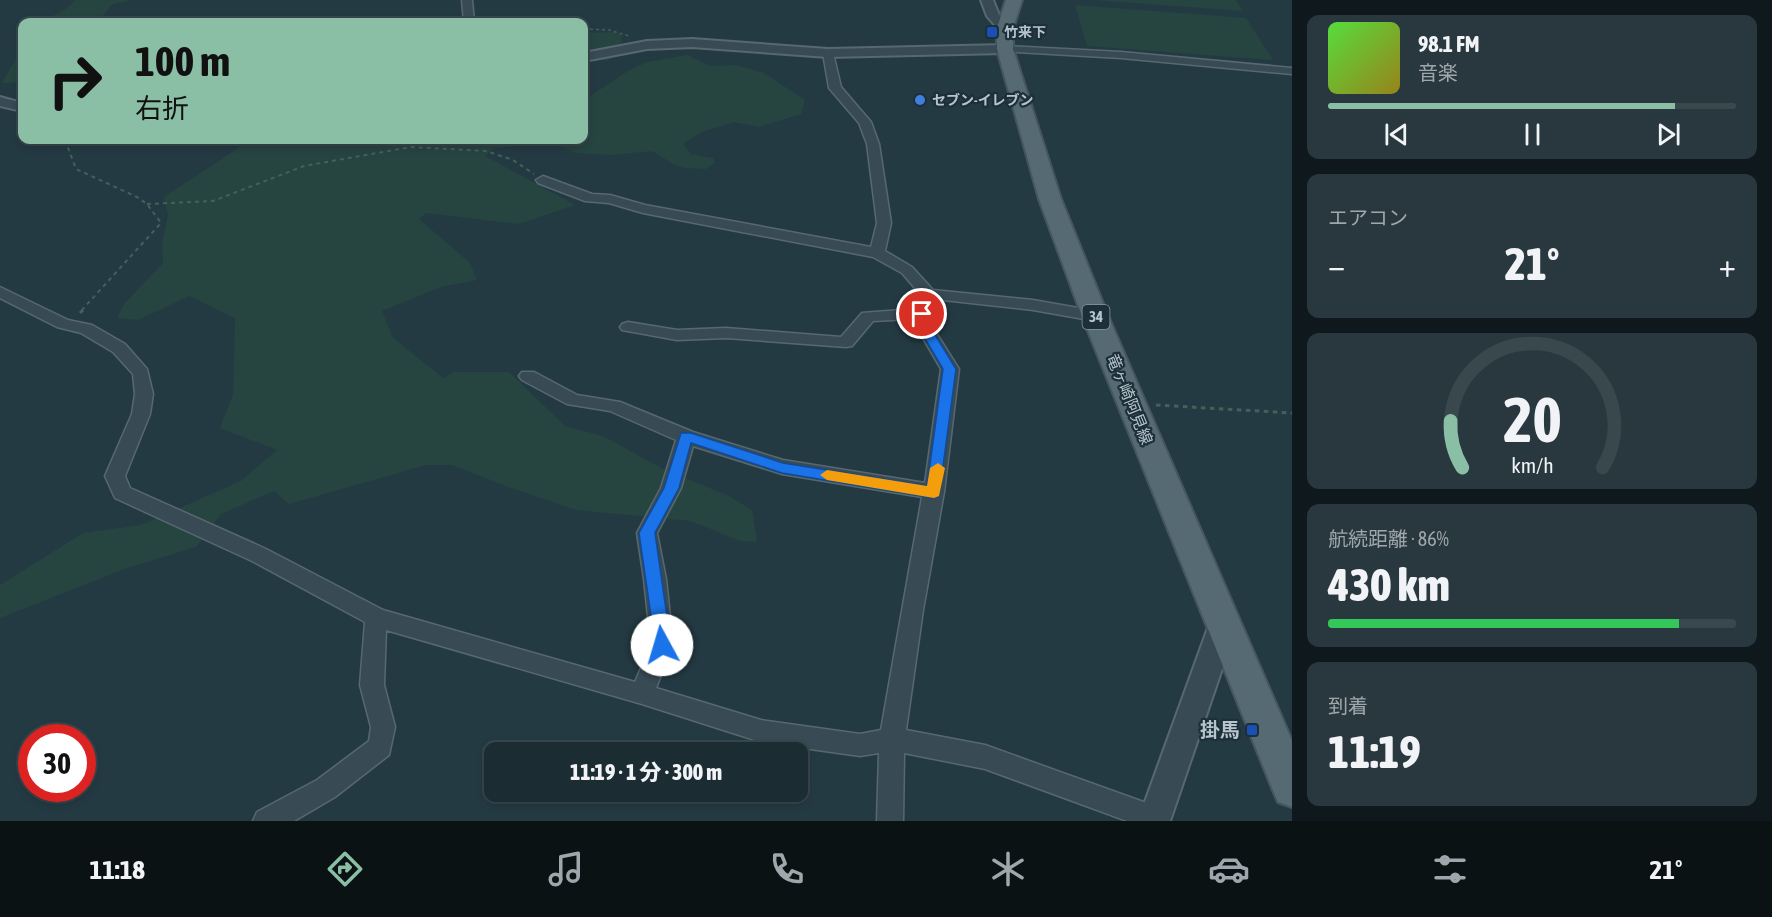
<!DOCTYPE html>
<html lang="ja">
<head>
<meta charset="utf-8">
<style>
	:root { --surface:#1b2c32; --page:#28383e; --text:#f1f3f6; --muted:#a0a7ac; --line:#39484d; --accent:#8abfa5 }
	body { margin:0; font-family:"Asap Condensed","Noto Sans JP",sans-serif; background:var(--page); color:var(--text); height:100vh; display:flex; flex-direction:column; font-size:22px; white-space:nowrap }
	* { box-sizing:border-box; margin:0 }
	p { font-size:20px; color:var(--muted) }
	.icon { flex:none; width:33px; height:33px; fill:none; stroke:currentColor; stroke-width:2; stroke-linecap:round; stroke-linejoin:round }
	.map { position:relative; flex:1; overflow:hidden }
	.panel { display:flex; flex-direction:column; gap:15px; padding:15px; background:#0f181c; width:480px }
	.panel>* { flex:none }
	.guide { position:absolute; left:18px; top:18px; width:570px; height:126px; border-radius:12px; box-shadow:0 3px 9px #0003,0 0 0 2px var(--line); background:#8abfa5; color:#111; overflow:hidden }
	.speed { position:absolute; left:18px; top:724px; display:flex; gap:12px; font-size:30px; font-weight:700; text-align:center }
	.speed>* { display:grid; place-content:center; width:78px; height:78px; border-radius:50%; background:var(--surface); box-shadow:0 3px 9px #0003,0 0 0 2px var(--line); line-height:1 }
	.speed .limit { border:9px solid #d22; background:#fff; color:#111 }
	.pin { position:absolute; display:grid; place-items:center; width:51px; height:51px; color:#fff; margin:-26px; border:3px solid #fff; border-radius:50%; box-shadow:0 2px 6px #0007 }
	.me { position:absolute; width:66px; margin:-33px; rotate:354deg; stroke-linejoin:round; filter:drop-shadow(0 0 4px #0008) }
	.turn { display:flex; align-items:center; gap:21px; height:126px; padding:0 18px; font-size:27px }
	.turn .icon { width:78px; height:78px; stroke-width:2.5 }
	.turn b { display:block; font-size:42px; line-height:51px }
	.big { font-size:45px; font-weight:800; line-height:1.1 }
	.panel .widget { flex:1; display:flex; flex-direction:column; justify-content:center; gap:9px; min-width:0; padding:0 21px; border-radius:12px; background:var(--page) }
	.panel .dial { align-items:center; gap:0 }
	.dial svg { height:156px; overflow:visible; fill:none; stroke:var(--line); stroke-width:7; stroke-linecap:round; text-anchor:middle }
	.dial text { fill:var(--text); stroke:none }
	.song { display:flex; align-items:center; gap:18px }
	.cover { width:72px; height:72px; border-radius:9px; background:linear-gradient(135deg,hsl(110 70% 55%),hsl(50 70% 35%)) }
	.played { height:6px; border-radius:3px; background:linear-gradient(90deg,var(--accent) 85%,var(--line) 85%) }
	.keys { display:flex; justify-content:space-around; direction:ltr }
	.heat { display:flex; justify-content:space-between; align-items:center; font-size:33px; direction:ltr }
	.charge { height:9px; border-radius:4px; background:linear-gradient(90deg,#34c759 86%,var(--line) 0) }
	.trip { position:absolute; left:484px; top:742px; width:324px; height:60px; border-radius:12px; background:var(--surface); box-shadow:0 3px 9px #0003,0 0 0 2px var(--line); font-weight:800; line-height:60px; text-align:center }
	.dock { display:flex; height:96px; justify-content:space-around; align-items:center; background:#0b1214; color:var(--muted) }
	.dock .icon { width:42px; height:42px }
	.dock .current { color:var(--accent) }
	.dock b { font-size:27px; color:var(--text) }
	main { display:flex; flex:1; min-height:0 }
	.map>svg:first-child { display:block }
	.green { fill:#264440 }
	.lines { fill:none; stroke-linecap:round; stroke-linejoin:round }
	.minor-casing { stroke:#576870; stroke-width:3 }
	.tertiary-casing { stroke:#576870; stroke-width:4 }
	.primary-casing { stroke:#45565f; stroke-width:4 }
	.path-far2 { stroke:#44605b; stroke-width:1.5; stroke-dasharray:3 3; stroke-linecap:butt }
	.path-far1 { stroke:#44605b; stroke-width:2; stroke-dasharray:4 4; stroke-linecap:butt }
	.path { stroke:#44605b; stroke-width:3; stroke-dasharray:4.5 4.5; stroke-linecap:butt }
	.minor { fill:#384a53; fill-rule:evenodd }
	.tertiary { fill:#384a53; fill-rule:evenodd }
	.primary { fill:#566a73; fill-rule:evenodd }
	.route { fill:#1a73e8; stroke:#114b97; stroke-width:1.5 }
	.slow { fill:#f59e0b }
	.transit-dot { fill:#1a4fb4; stroke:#1d2f38; stroke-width:2 }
	.shop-dot { fill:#3f7fe0; stroke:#1d2f38; stroke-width:2 }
	.labels { text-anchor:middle; stroke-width:4.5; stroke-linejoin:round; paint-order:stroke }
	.far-poi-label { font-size:14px; font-weight:bold; fill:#b6c5cd; stroke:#1d2f38; text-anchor:start }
	.shield { fill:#1d2f38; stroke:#8898a0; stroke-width:1.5 }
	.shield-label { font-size:15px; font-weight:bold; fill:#b6c5cd }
	.street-label { font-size:16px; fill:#b6c5cd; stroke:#1d2f38 }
	.near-poi-label { font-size:20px; font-weight:bold; fill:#b6c5cd; stroke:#1d2f38; text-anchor:end }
</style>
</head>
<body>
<main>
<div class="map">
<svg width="1292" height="821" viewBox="0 0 1292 821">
	<rect width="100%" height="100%" fill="#243a43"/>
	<g class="green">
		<path d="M75,0H131L112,4L98,22H43C53,15 68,10 75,0Z"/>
		<path d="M1094,0H1236L1243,11Z"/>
		<path d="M1075,5L1246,18L1273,60L1087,46Z"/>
		<path d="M614,32L622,35L619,56L606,61L589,52L584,53V33Z"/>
		<path d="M22,48V82L2,83Z"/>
		<path d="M687,55L709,66L736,65L764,73L805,100L801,114L759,127L734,122L702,132L683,144L691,154L713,158L715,163L706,169L685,168L675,165L652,151L613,155L576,153L547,141L493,149L485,156L575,205L519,224L426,213L419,219L470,263L477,280L441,287L382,311L393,338L443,378L454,372H509L565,426L603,436L663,469L729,496L752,510L757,542L740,541L691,521L576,510L506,486L452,465H426L289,504L274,491L221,514L196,547L127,568L0,618V585L83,533L141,525L241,481L277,450L220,428L233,395L235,318L189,296L138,320L117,318L124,304L163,263L162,243L168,215L164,197L237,149L246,140H584V100L628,71L647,62Z"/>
	</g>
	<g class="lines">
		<defs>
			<g id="minor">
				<path d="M462,0H472L474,22H464Z"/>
				<path d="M1005,46L1121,52L1292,68V74L1121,58L1001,51L1000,49Z"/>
				<path d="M828,50L833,53L841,87L871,122L879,144L891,223L885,251L912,267L933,290L1033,300L1095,311L1103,316L1095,321L1033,310L934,299L928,320L959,369L944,492L923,610L906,730L985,745L1163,809L1167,818L1166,821H1127L985,769L904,753L903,821H877L879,753L860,756L761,742L642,704L386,630L384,685L395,727L389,755L335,797L294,821H253L257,812L317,780L369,741L371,727L360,685L365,622L252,561L115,498L105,476L132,414L135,394L133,374L113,352L81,333L57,327L0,298V287L68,320L92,325L125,344L147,369L153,394L150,414L125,476L130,488L266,549L383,610L635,682L651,645L644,579L637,533L661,488L676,440L610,411L567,404L522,380L519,376L522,372H534L577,395L620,402L693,432L783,460L925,483L941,369L912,319L873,321L852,346L846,347L726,338L677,340L622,330L620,327L622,324L628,322L677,330L726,328L841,337L862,313L915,309L920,294L902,273L873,257L643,213L609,203L585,201L538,183L536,180L543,176L592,194L610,195L645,205L871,247L877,223L867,144L859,123L829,88L823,53ZM693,446L782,474L922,497L881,730L860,734L761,720L656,688L673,645L666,579L657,533L681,488Z"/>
			</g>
			<g id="tertiary">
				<path d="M981,0H993L999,15L1011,28L1010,31H1000L987,16Z"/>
				<path d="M692,39L828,49L1005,45L1012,49L1005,53L828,57L692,47L647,49L584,61V53L647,41Z"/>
				<path d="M0,97L22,103V111L0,106Z"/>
				<path d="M1223,613L1233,617L1237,625L1170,821H1138L1209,625L1213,617Z"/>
			</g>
			<path id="primary" d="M1006,0H1022L1013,28V49L1061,199L1108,316L1292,741V807L1278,802L1272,788L1082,316L1039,199L997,49V28Z"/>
		</defs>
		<use href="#minor" class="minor-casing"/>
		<use href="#tertiary" class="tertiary-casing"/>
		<use href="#primary" class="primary-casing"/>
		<path class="path-far2" d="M584,29L609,30L629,36"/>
		<g class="path-far1">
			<path d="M65,140L76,169L137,197L147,204L161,223L81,311"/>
			<path d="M147,204L213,201L304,166L411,147L486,151L513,160L534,174"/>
		</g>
		<g class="path">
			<path d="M80,313L83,310"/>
			<path d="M1156,405L1292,413"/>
		</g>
		<use href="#minor" class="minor"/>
		<use href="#tertiary" class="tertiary"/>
		<use href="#primary" class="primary"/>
	</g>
	<path class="route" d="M922,310L928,314L926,320L956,369L939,496L934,498L782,473L691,443L679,488L655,533L671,645L668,650L662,653L656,650L639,533L664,488L681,433H691L783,463L927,486L943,369L914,320L918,311Z"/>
	<path class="slow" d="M938,463L945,468L939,496L934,498L827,480L820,475L827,470L927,486L930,468Z"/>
	<g class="transit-dot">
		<rect x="986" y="26" width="12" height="12" rx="3"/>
		<rect x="1246" y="724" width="12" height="12" rx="3"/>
	</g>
	<circle class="shop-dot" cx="920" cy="100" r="6"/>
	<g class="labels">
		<g class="far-poi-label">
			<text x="1004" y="37">竹来下</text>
			<text x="932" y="105">セブン-イレブン</text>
		</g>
		<rect class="shield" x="1082.5" y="305" width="27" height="24" rx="4.5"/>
		<g class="shield-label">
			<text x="1096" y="322">34</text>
		</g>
		<g class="street-label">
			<text transform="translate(1130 399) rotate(68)" y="6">竜ヶ崎阿見線</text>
		</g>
		<g class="near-poi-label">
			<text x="1240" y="737">掛馬</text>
		</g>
	</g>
</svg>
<div class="speed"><div class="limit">30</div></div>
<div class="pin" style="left:922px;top:314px;background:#d93025"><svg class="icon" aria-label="arrive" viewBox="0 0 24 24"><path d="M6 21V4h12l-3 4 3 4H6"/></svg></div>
<svg class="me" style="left:662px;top:645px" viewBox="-20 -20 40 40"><circle r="19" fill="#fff"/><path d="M0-13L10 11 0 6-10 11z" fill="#1a73e8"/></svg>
<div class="trip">11:19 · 1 分 · 300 m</div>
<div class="guide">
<div class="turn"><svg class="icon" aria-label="right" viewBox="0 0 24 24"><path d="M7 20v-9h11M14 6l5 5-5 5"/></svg><div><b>100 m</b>右折</div></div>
</div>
</div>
<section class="panel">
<div class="widget">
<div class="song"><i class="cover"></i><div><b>98.1 FM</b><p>音楽</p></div></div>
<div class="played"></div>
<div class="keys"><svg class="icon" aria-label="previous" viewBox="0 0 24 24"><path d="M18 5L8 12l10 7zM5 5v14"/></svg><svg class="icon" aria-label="pause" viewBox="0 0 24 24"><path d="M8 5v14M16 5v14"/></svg><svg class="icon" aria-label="next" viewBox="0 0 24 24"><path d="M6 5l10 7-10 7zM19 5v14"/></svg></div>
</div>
<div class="widget"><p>エアコン</p>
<div class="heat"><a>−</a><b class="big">21°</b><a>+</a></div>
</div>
<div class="widget dial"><svg viewBox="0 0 100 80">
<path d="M14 69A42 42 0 1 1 86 69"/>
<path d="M14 69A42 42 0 0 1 8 45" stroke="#8abfa5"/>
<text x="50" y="56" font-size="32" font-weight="700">20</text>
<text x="50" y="72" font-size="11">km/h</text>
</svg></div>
<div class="widget"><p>航続距離 · 86%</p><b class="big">430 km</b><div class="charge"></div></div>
<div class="widget"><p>到着</p><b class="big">11:19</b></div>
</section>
</main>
<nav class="dock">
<b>11:18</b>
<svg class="icon current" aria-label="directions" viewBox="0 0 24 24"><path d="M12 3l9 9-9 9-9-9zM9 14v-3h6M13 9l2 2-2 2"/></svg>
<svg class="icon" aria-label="music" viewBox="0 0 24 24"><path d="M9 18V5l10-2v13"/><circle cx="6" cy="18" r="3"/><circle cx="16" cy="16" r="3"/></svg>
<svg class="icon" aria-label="phone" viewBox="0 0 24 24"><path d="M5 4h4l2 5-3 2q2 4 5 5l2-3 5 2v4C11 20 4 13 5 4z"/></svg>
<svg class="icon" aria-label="climate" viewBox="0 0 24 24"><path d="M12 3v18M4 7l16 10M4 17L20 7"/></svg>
<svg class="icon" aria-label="car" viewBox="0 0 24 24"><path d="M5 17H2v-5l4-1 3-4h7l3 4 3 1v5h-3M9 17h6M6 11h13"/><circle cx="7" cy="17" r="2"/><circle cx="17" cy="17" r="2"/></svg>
<svg class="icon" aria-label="filters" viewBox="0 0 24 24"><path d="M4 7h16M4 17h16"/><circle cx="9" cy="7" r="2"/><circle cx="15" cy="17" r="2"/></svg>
<b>21°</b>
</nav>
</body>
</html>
